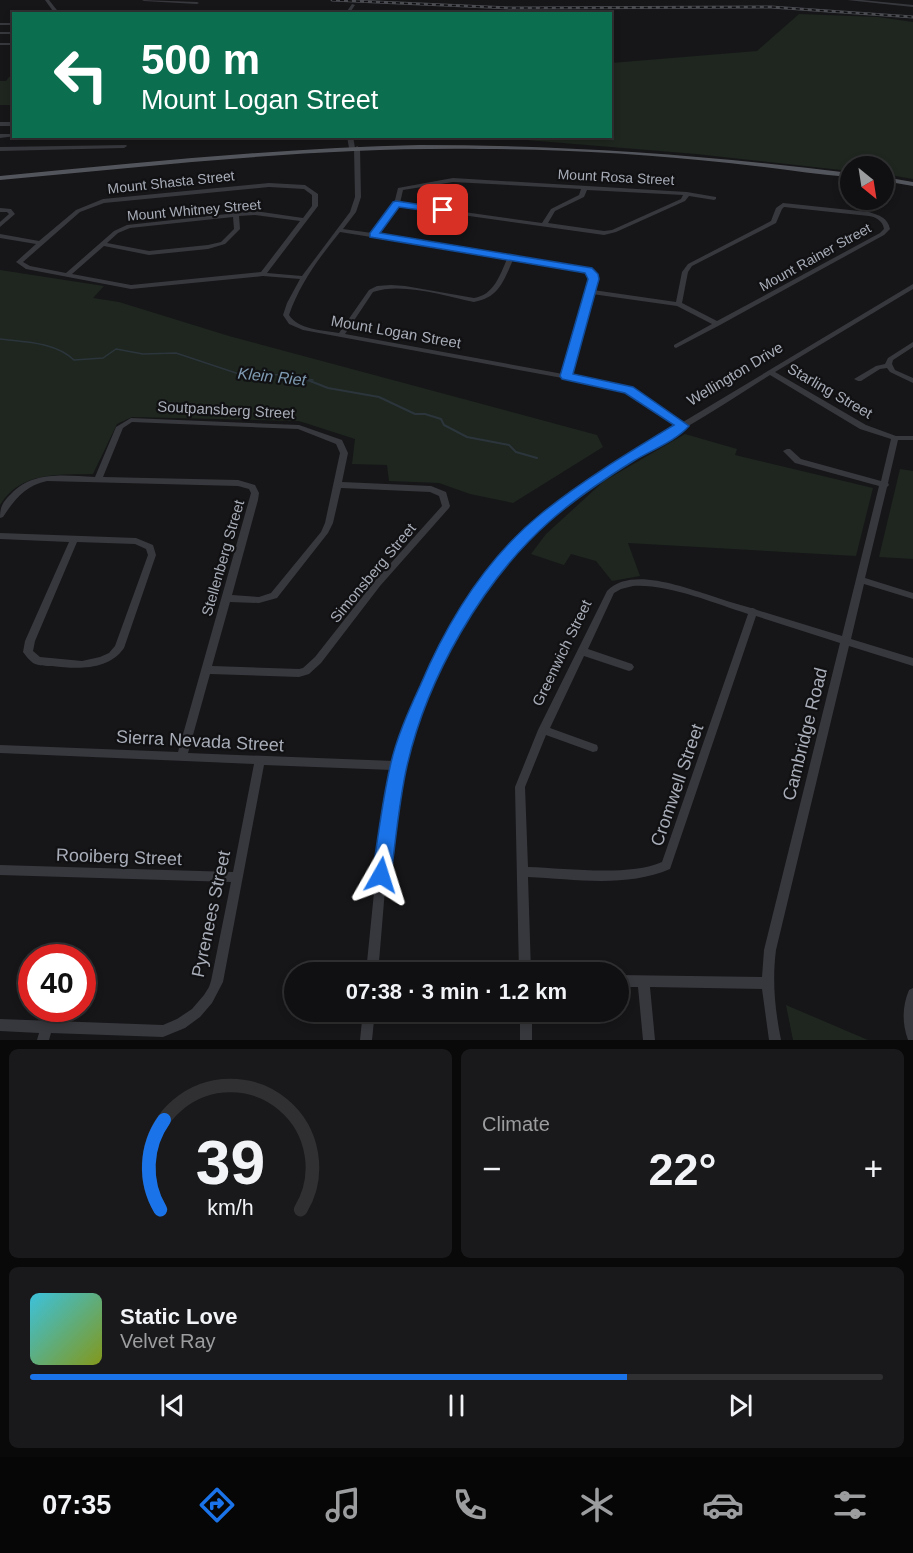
<!DOCTYPE html>
<html lang="en">
<head>
<meta charset="utf-8">
<style>
	:root { --surface:#101012; --page:#19191b; --text:#f1f3f6; --muted:#9c9d9f; --line:#303032; --accent:#1a73e8 }
	body { margin:0; font-family:Helvetica,sans-serif; background:var(--page); color:var(--text); height:100vh; display:flex; flex-direction:column; font-size:22px; white-space:nowrap }
	* { box-sizing:border-box; margin:0 }
	p { font-size:20px; color:var(--muted) }
	.icon { flex:none; width:33px; height:33px; fill:none; stroke:currentColor; stroke-width:2; stroke-linecap:round; stroke-linejoin:round }
	.map { position:relative; height:1040px; overflow:hidden }
	.sheet { display:flex; flex-direction:column; gap:9px; padding:9px; background:#09090a; flex:1 }
	.sheet>* { flex:none }
	.banner { position:absolute; left:12px; top:12px; width:600px; height:126px; border-radius:0px; box-shadow:0 3px 9px #0003,0 0 0 2px var(--line); background:#0b6e4f; color:#fff; overflow:hidden }
	.needle { width:39px; rotate:150deg }
	.controls { position:absolute; left:840px; top:156px; display:grid; gap:12px }
	.controls a { display:grid; place-items:center; width:54px; height:54px; border-radius:50%; background:var(--surface); box-shadow:0 3px 9px #0003,0 0 0 2px var(--line); font-size:30px }
	.speed { position:absolute; left:18px; top:944px; display:flex; gap:12px; font-size:30px; font-weight:700; text-align:center }
	.speed>* { display:grid; place-content:center; width:78px; height:78px; border-radius:50%; background:var(--surface); box-shadow:0 3px 9px #0003,0 0 0 2px var(--line); line-height:1 }
	.speed .limit { border:9px solid #d22; background:#fff; color:#111 }
	.pin { position:absolute; display:grid; place-items:center; width:51px; height:51px; color:#fff; margin:-26px; border-radius:12px; box-shadow:0 3px 9px #0006 }
	.me { position:absolute; width:66px; margin:-33px; rotate:6deg; stroke-linejoin:round; filter:drop-shadow(0 0 4px #0008) }
	.turn { display:flex; align-items:center; gap:21px; height:126px; padding:0 30px; font-size:27px }
	.turn .icon { width:78px; height:78px; stroke-width:2.5 }
	.turn b { display:block; font-size:42px; line-height:51px }
	.big { font-size:45px; font-weight:700; line-height:1.1 }
	.sheet .widget { flex:1; display:flex; flex-direction:column; justify-content:center; gap:9px; min-width:0; padding:0 21px; border-radius:9px; background:var(--page) }
	.sheet .dial { align-items:center; gap:0 }
	.dial svg { height:156px; overflow:visible; fill:none; stroke:var(--line); stroke-width:7; stroke-linecap:round; text-anchor:middle }
	.dial text { fill:var(--text); stroke:none }
	.song { display:flex; align-items:center; gap:18px }
	.cover { width:72px; height:72px; border-radius:9px; background:linear-gradient(135deg,hsl(190 70% 55%),hsl(70 70% 35%)) }
	.played { height:6px; border-radius:3px; background:linear-gradient(90deg,var(--accent) 70%,var(--line) 70%) }
	.keys { display:flex; justify-content:space-around; direction:ltr }
	.heat { display:flex; justify-content:space-between; align-items:center; font-size:33px; direction:ltr }
	.sheet .tiles { flex:1; display:grid; gap:9px; grid-template-columns:1fr 1fr }
	.widget:last-child { grid-column:span 2 }
	.trip { position:absolute; left:284px; top:962px; width:345px; height:60px; border-radius:30px; background:var(--surface); box-shadow:0 3px 9px #0003,0 0 0 2px var(--line); font-weight:700; line-height:60px; text-align:center }
	.dock { display:flex; height:96px; justify-content:space-around; align-items:center; background:#060607; color:var(--muted) }
	.dock .icon { width:42px; height:42px }
	.dock .on { color:var(--accent) }
	.dock b { font-size:27px; color:var(--text) }
	.map>svg:first-child { display:block }
	.green { fill:#1e261f }
	.lines { fill:none; stroke-linecap:round; stroke-linejoin:round }
	.stream-far1 { stroke:#2c353c; stroke-width:1.5 }
	.stream { stroke:#2c353c; stroke-width:2 }
	.minor { fill:#37383d; fill-rule:evenodd }
	.major { fill:#53555c; fill-rule:evenodd }
	.rail-casing { stroke:#4a4c52; stroke-width:3 }
	.rail { stroke:#111113; stroke-width:1.5; stroke-dasharray:4; stroke-linecap:butt }
	.route { fill:#1a73e8; stroke:#114b97; stroke-width:1.5 }
	.labels { text-anchor:middle; stroke-width:4.5; stroke-linejoin:round; paint-order:stroke }
	.far-street-label { font-size:14px; fill:#a8adb8; stroke:#111113 }
	.street-label { font-size:15px; fill:#a8adb8; stroke:#111113 }
	.water-label { font-size:16px; font-style:italic; fill:#7f9bb3; stroke:#111113 }
	.near-street-label { font-size:18px; fill:#a8adb8; stroke:#111113 }
</style>
</head>
<body>
<div class="map">
<svg width="913" height="1040" viewBox="0 0 913 1040">
	<rect width="100%" height="100%" fill="#161618"/>
	<g class="green">
		<path d="M799,14L878,17L913,22V179L884,174V166H850V171L696,154L501,138L610,136L611,63L757,51Z"/>
		<path d="M9,77H13V105H0V81H6Z"/>
		<path d="M0,270L104,286L93,298L119,302L229,336L597,435L603,447L513,503L470,494L439,483L389,481L387,465L352,464L355,439L299,421L132,417L117,424L93,474C58,475 21,471 0,505Z"/>
		<path d="M685,434L737,449L735,455L873,488L856,556L628,543L640,576L612,581L596,561L571,554L564,565L531,554L546,534L604,481Z"/>
		<path d="M900,469L913,471V559L879,557Z"/>
		<path d="M786,1005L868,1040H793Z"/>
	</g>
	<g class="lines">
		<path class="stream-far1" d="M0,339C25,342 55,342 74,360L103,358L116,349L143,354L176,353L236,373L282,375L313,380"/>
		<path class="stream" d="M305,379L328,388L379,397L415,414H425L441,419L444,425L467,437L509,445L516,452L537,458"/>
		<g class="minor">
			<path d="M45,0H49L60,14H55Z"/>
			<path d="M142,0L197,2L199,3L197,4L144,1Z"/>
			<path d="M847,0H862L913,5V7Z"/>
			<path d="M352,4L355,5L349,14H345Z"/>
			<rect x="0" y="23" width="14" height="2"/>
			<rect x="0" y="32" width="14" height="2"/>
			<rect x="0" y="43" width="14" height="2"/>
			<rect x="0" y="122" width="14" height="4"/>
			<path d="M0,134H14V136H16L0,138Z"/>
			<path d="M347,136H353L355,148L357,146L360,148L361,197L356,212L343,229L372,233L394,204L398,188L453,178L687,192L716,197V199L714,200L689,196L685,201L616,232L604,235L398,206L378,234L591,269L597,276L593,290L676,302L682,272L688,264L771,221L776,208L783,203L869,212C879,215 888,218 890,229L884,235L720,325L676,348L674,347V345L712,324L677,306L592,294L570,375L612,383L632,388L683,422L913,284V289L775,372L866,425L896,436H913V440H898L888,483L889,485L887,487L865,578L913,593V599L864,584L851,639L913,658V666L849,646L776,950C772,981 775,1010 781,1040H769L762,989L650,987L655,1040H643L638,987H618V975L762,977L764,950L840,643L756,616L670,869C626,888 574,879 528,877L531,972H519L515,787L538,730L607,591C630,567 679,586 706,594C721,599 736,604 751,608H753L757,610L842,636L879,486L795,463L783,451L787,449H790L801,459L881,481L891,439L860,429L770,375C742,393 714,411 685,428C649,449 611,469 578,495C484,569 421,674 398,791C386,851 384,912 378,972H366L379,843L392,770L264,765L223,982L212,1003L200,1017L185,1028L163,1037L51,1033L49,1040H37L39,1033L0,1031V1019L163,1025L177,1019L192,1009L204,995L209,987L211,981L231,882L0,875V865L233,872L254,764L0,753V745L178,752L251,493L249,489L238,486L47,481C26,485 14,500 3,517L0,518C0,506 3,502 11,494C34,470 66,476 95,477L116,427L131,418L299,425L342,440L348,453L342,482L431,486L446,492L450,506L449,508L380,586L321,663L309,674L299,677L210,674L188,753L394,761C427,651 480,562 572,491C605,466 642,446 677,426L626,392L611,387L303,330L289,324L283,315L287,303L300,279L263,276L131,289L26,269L16,262L36,244L0,238V234L39,241L76,210L103,199L269,183L305,185L318,194V206L267,273L302,276L350,212L355,197L354,148L352,150L349,148ZM453,182L581,189L579,195L551,209L542,223L400,203L403,190ZM269,187L304,189L312,195V206L303,218L255,211L127,225L114,231L66,273L30,266L23,262L80,212L104,203ZM587,190L683,195L681,199L612,230L604,231L548,223L555,211L584,197ZM784,207L869,216C876,217 883,221 884,229L880,233L717,321L682,303L688,272L692,266L776,223L782,209ZM255,215L300,221L261,272L131,285L72,274L104,246L149,255L208,249L225,244L240,229L239,216ZM233,217L234,229L221,242L208,245L149,251L107,243L118,233L130,228ZM340,232L507,259C500,275 494,295 474,298L405,286L391,285L377,286L369,290L339,333C322,330 299,330 289,315C300,283 319,258 340,232ZM513,260L587,272L591,276L563,374L345,334L373,292C402,282 445,296 474,302C499,298 504,280 513,260ZM132,422L298,429L336,444L340,453L325,523L321,532L271,593L259,597L232,595L258,500L259,493L255,485L238,480L103,477L123,428ZM341,488L430,492L439,496L442,506L374,582L315,657L303,668L299,669L212,666L230,602L259,603L277,598L328,533L333,523ZM633,586C669,584 713,603 748,614L662,862C628,877 565,868 528,867L525,787L546,735L593,752L597,751L598,748L597,745L550,728L584,656L629,671L632,670L634,667L632,664L588,649L614,593L621,589Z"/>
			<path d="M126,145L127,146L124,148L0,151V147Z"/>
			<path d="M0,208L11,209L15,214L0,227V222L9,214L7,212H0Z"/>
			<path d="M913,342V347L893,360L892,364L895,370L913,378V383L890,372L887,368L880,369L861,381H858L854,379L876,366L885,364L888,358Z"/>
			<path d="M0,533L136,538L153,545L156,555L124,648C108,671 77,669 52,666C46,666 39,666 33,663C29,660 26,656 23,652L25,641L69,542L0,539ZM77,542L135,544L146,549L148,555L115,646L109,653L100,657L82,661L40,657L33,651L35,641Z"/>
			<path d="M913,988V1040H908C902,1023 902,1007 909,990Z"/>
			<path d="M363,1011H375L372,1040H360Z"/>
			<rect x="520" y="1011" width="12" height="29"/>
		</g>
		<g class="major">
			<path d="M419,145C564,145 707,155 850,173V177C810,174 769,167 729,163C646,154 563,149 480,149C319,147 160,165 0,180V176C140,163 279,148 419,145Z"/>
			<path d="M884,177L913,182V186L884,181Z"/>
		</g>
		<defs>
			<path id="rail" d="M332,0L510,8L771,7L913,17"/>
		</defs>
		<use href="#rail" class="rail-casing"/>
		<use href="#rail" class="rail"/>
	</g>
	<path class="route" d="M396,201L443,208L448,210L443,213L399,207L380,233L592,268L598,274L599,279L573,374L633,387L689,426C677,440 652,450 635,460C606,478 576,498 550,521C482,581 427,678 407,766C399,801 396,839 391,875L388,881L381,883L375,881L372,875C378,839 382,802 390,767C396,739 408,712 420,686C447,622 486,558 542,513C583,480 628,453 674,425L625,393L562,379L560,376L588,279L585,273L370,237V233L393,202Z"/>
	<g class="labels">
		<g class="far-street-label">
			<text transform="translate(616 177) rotate(3)" y="5">Mount Rosa Street</text>
			<text transform="translate(171 182) rotate(-6)" y="5">Mount Shasta Street</text>
			<text transform="translate(194 210) rotate(-5)" y="5">Mount Whitney Street</text>
			<text transform="translate(815 257) rotate(-29)" y="5">Mount Rainer Street</text>
		</g>
		<g class="street-label">
			<text transform="translate(396 332) rotate(10)" y="5">Mount Logan Street</text>
			<text transform="translate(735 374) rotate(-31)" y="5">Wellington Drive</text>
			<text transform="translate(830 391) rotate(30)" y="5">Starling Street</text>
			<text transform="translate(226 410) rotate(3)" y="5">Soutpansberg Street</text>
			<text transform="translate(223 558) rotate(-74)" y="5">Stellenberg Street</text>
			<text transform="translate(373 573) rotate(-50)" y="5">Simonsberg Street</text>
			<text transform="translate(562 653) rotate(-64)" y="5">Greenwich Street</text>
		</g>
		<g class="water-label">
			<text transform="translate(272 376) rotate(6)" y="6">Klein Riet</text>
		</g>
		<g class="near-street-label">
			<text transform="translate(805 734) rotate(-76)" y="6">Cambridge Road</text>
			<text transform="translate(200 741) rotate(3)" y="6">Sierra Nevada Street</text>
			<text transform="translate(677 785) rotate(-71)" y="6">Cromwell Street</text>
			<text transform="translate(119 857) rotate(2)" y="6">Rooiberg Street</text>
			<text transform="translate(211 914) rotate(-78)" y="6">Pyrenees Street</text>
		</g>
	</g>
</svg>
<div class="controls">
<a><svg class="needle" viewBox="-14 -14 28 28"><path d="M0-13l5 13h-10z" fill="#e53935"/><path d="M0 13l5-13h-10z" fill="#9c9d9f"/></svg></a>
</div>
<div class="speed"><div class="limit">40</div></div>
<div class="pin" style="left:443px;top:210px;background:#d93025"><svg class="icon" aria-label="arrive" viewBox="0 0 24 24"><path d="M6 21V4h12l-3 4 3 4H6"/></svg></div>
<svg class="me" style="left:381px;top:875px" viewBox="-20 -20 40 40"><path d="M0-17L14 15 0 8-14 15z" fill="#1a73e8" stroke="#fff" stroke-width="4"/></svg>
<div class="trip">07:38 · 3 min · 1.2 km</div>
<div class="banner">
<div class="turn"><svg class="icon" aria-label="left" viewBox="0 0 24 24"><path d="M17 20v-9H6M10 6l-5 5 5 5"/></svg><div><b>500 m</b>Mount Logan Street</div></div>
</div>
</div>
<section class="sheet">
<div class="tiles">
<div class="widget dial"><svg viewBox="0 0 100 80">
<path d="M14 69A42 42 0 1 1 86 69"/>
<path d="M14 69A42 42 0 0 1 16 23" stroke="#1a73e8"/>
<text x="50" y="56" font-size="32" font-weight="700">39</text>
<text x="50" y="72" font-size="11">km/h</text>
</svg></div>
<div class="widget"><p>Climate</p>
<div class="heat"><a>−</a><b class="big">22°</b><a>+</a></div>
</div>
<div class="widget">
<div class="song"><i class="cover"></i><div><b>Static Love</b><p>Velvet Ray</p></div></div>
<div class="played"></div>
<div class="keys"><svg class="icon" aria-label="previous" viewBox="0 0 24 24"><path d="M18 5L8 12l10 7zM5 5v14"/></svg><svg class="icon" aria-label="pause" viewBox="0 0 24 24"><path d="M8 5v14M16 5v14"/></svg><svg class="icon" aria-label="next" viewBox="0 0 24 24"><path d="M6 5l10 7-10 7zM19 5v14"/></svg></div>
</div>
</div>
</section>
<nav class="dock">
<b>07:35</b>
<svg class="icon on" aria-label="directions" viewBox="0 0 24 24"><path d="M12 3l9 9-9 9-9-9zM9 14v-3h6M13 9l2 2-2 2"/></svg>
<svg class="icon" aria-label="music" viewBox="0 0 24 24"><path d="M9 18V5l10-2v13"/><circle cx="6" cy="18" r="3"/><circle cx="16" cy="16" r="3"/></svg>
<svg class="icon" aria-label="phone" viewBox="0 0 24 24"><path d="M5 4h4l2 5-3 2q2 4 5 5l2-3 5 2v4C11 20 4 13 5 4z"/></svg>
<svg class="icon" aria-label="climate" viewBox="0 0 24 24"><path d="M12 3v18M4 7l16 10M4 17L20 7"/></svg>
<svg class="icon" aria-label="car" viewBox="0 0 24 24"><path d="M5 17H2v-5l4-1 3-4h7l3 4 3 1v5h-3M9 17h6M6 11h13"/><circle cx="7" cy="17" r="2"/><circle cx="17" cy="17" r="2"/></svg>
<svg class="icon" aria-label="filters" viewBox="0 0 24 24"><path d="M4 7h16M4 17h16"/><circle cx="9" cy="7" r="2"/><circle cx="15" cy="17" r="2"/></svg>
</nav>
</body>
</html>
